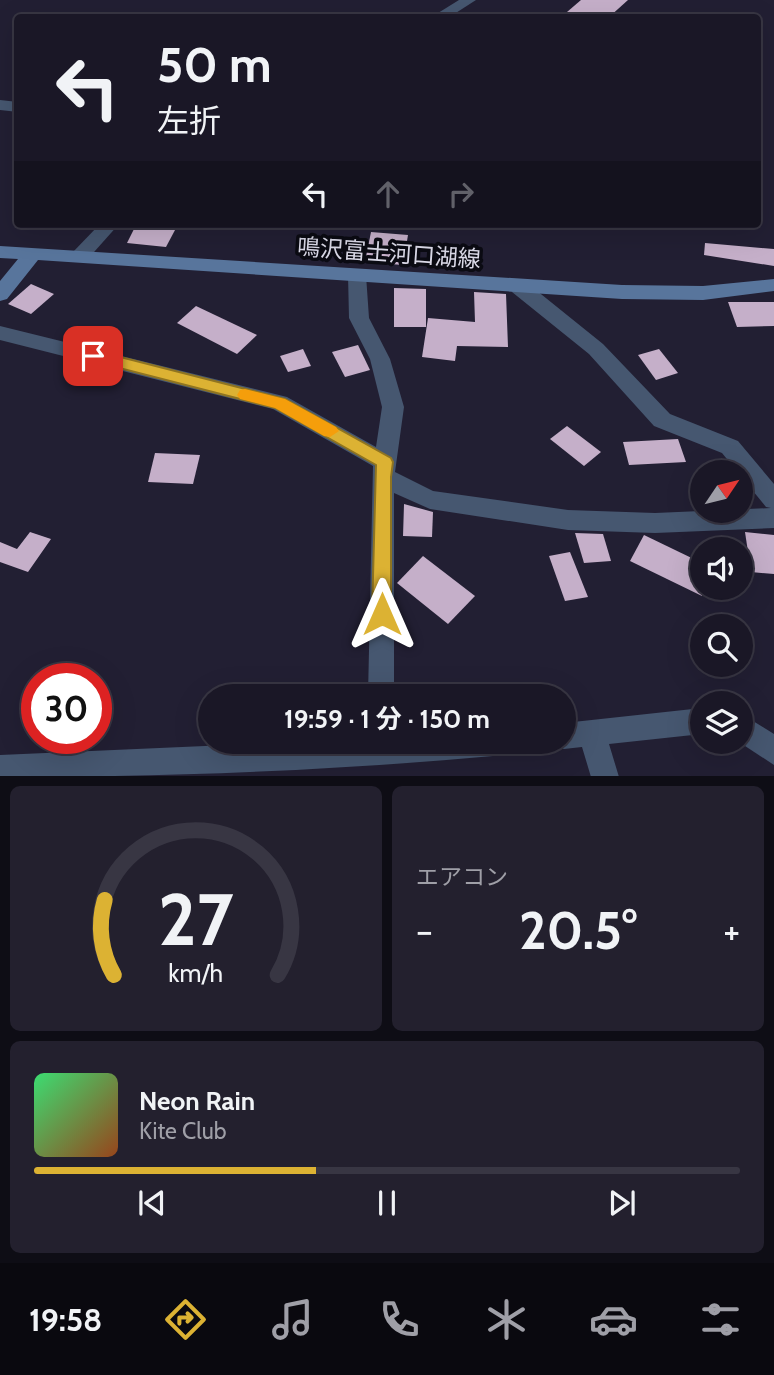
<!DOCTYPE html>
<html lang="ja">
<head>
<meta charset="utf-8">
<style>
	:root { --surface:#1a1726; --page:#23202e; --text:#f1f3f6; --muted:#9f9fa7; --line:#383643; --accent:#dcb233 }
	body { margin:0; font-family:Cabin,"Noto Sans JP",sans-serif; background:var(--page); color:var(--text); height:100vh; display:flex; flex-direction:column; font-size:26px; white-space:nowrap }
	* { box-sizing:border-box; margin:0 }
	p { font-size:23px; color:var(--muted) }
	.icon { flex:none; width:38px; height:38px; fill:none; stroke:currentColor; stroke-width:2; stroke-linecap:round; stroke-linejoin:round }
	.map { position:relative; height:776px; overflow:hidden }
	.sheet { display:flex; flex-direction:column; gap:10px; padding:10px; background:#0e0d15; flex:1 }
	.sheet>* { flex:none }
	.top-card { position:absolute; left:14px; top:14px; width:747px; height:214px; border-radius:7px; box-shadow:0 7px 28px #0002,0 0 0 2px var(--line); background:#1a1726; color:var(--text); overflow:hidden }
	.needle { width:46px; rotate:55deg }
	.tools { position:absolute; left:690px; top:460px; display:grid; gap:14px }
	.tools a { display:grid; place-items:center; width:63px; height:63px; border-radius:50%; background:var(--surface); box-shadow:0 7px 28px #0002,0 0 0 2px var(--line); font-size:35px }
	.speed { position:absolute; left:21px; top:663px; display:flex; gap:14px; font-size:35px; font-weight:700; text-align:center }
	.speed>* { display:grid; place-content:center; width:91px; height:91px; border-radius:50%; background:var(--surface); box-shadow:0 7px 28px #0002,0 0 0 2px var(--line); line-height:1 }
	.speed .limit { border:10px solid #d22; background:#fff; color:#111 }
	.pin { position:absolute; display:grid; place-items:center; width:60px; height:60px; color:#fff; margin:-30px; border-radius:14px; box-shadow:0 4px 10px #0006 }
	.me { position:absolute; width:77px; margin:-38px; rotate:0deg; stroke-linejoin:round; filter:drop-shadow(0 0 5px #0008) }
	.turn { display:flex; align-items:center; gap:24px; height:147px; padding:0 28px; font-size:32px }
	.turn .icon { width:91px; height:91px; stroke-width:2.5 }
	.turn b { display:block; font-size:49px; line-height:60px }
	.lanes { display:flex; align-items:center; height:66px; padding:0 28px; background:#0003; justify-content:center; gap:35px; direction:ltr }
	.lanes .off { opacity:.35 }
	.big { font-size:52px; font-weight:700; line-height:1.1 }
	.sheet .widget { flex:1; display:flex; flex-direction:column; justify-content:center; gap:10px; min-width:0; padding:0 24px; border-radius:10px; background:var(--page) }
	.sheet .dial { align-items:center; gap:0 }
	.dial svg { height:182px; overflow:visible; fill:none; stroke:var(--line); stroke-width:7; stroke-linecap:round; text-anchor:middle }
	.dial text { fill:var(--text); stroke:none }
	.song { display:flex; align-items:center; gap:21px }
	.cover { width:84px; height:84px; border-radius:10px; background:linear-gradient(135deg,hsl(140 70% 55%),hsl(20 70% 35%)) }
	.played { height:7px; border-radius:4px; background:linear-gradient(90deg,var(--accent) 40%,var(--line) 40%) }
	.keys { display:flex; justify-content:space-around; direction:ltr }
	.heat { display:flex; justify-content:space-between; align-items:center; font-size:38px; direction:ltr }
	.sheet .tiles { flex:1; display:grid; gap:10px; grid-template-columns:1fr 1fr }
	.widget:last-child { grid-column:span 2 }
	.trip { position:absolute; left:198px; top:684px; width:378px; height:70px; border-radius:35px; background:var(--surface); box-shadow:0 7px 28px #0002,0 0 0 2px var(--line); font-weight:700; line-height:70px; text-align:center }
	.dock { display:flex; height:112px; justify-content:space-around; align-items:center; background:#0a090f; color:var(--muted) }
	.dock .icon { width:49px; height:49px }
	.dock .current { color:var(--accent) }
	.dock b { font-size:32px; color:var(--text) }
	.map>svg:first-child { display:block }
	.building { fill:#c5afc9 }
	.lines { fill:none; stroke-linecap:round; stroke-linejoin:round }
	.street { fill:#465770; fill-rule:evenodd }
	.secondary { fill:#58759c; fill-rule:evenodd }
	.route { fill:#dcb233; stroke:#8f7421; stroke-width:2 }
	.slow { fill:#f59e0b }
	.labels { text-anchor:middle; stroke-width:7; stroke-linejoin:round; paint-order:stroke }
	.street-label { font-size:23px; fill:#dad9e7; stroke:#0b0b13 }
</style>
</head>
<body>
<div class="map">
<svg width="774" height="777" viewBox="0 0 774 777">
	<rect width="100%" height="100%" fill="#221f33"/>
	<g class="building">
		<path d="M581,0H628L608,18H560Z"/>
		<path d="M136,225L175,230L166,247L127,243Z"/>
		<path d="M371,232L408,235L403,265L365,262Z"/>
		<path d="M705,243L774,249V266L704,255Z"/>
		<path d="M31,284L54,294L31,314L8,304Z"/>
		<path d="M394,288L426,289V327H394Z"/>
		<path d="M474,292L506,294L508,347L457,346L455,361L422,357L428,318L475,322Z"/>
		<path d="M728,302H774V326L737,327Z"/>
		<path d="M196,306L257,335L237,354L177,323Z"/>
		<path d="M358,345L370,370L345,377L332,352Z"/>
		<path d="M303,349L311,366L288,372L280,356Z"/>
		<path d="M659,349L678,373L656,380L638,355Z"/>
		<path d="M567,426L601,452L584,466L550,439Z"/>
		<path d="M678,439L686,462L629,465L623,442Z"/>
		<path d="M155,453L200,455L193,484L148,482Z"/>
		<path d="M404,504L433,512L432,537L403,536Z"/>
		<path d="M30,532L51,539L28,572L0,562V542L17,549Z"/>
		<path d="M745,532L774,535V574L751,572Z"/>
		<path d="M575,533L603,534L611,561L584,563Z"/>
		<path d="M644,535L702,563V596L630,561Z"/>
		<path d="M570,552L588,597L565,601L549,556Z"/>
		<path d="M423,556L475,596L448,624L397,583Z"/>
	</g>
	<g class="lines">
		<g class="street">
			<path d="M459,0H476L448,18H430Z"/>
			<path d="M0,100L18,102V112L0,110Z"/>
			<path d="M100,224H119L86,261H72L70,257L72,253Z"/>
			<path d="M357,269L364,271L366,275L369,318L390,359L404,407L395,472L433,491L568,510L655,513L771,508L766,507L722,453L654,426L589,354L512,292L509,287L512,282H526L603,344L670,414L738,441L774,484V528L655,533L568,530L430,509L394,493V696H368L373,466L273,409L0,340V326L287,397L376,447L382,407L370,359L349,318L348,275L350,271Z"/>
			<path d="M702,708V734L609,744L619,777H591L582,747L564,749L554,746L553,742H564V723Z"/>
			<path d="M740,713L774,734V765L739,742Z"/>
			<path d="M294,742H507L503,752L493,756C329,771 165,777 0,777V755Z"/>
		</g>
		<path class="secondary" d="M0,246L622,285L703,286L774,279V291L703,300L622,299L38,260L7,299L0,301V281L18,259L0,258Z"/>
	</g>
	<path class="route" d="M93,350L285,399L391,458L393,462L391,477V614L389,621L382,623L375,621L372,614L376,465L275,408L88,360L86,356Z"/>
	<path class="slow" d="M245,389L285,399L336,427L339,431L330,437L324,436L275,408L240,399L237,395L240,390Z"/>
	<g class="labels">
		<g class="street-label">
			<text transform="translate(389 253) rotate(4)" y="8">鳴沢富士河口湖線</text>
		</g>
	</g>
</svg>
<div class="tools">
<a><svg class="needle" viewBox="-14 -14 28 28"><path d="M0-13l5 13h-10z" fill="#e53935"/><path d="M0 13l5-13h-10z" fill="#9f9fa7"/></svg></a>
<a><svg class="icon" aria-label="sound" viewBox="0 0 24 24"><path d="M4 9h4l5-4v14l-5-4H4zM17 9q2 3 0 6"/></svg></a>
<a><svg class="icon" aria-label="search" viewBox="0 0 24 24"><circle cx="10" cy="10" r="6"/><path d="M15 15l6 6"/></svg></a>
<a><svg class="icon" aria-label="layers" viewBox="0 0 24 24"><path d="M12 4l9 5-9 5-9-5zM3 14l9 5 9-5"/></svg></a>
</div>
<div class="speed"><div class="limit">30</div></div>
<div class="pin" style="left:93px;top:356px;background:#d93025"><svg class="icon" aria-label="arrive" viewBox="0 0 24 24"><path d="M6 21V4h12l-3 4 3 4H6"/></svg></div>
<svg class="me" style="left:382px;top:614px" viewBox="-20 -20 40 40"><path d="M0-17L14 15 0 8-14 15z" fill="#dcb233" stroke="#fff" stroke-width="4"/></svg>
<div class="trip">19:59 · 1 分 · 150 m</div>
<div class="top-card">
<div class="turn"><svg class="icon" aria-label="left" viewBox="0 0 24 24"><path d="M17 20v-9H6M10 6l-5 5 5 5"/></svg><div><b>50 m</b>左折</div></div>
<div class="lanes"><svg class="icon" aria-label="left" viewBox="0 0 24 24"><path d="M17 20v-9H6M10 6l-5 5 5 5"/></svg><svg class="icon off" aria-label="ahead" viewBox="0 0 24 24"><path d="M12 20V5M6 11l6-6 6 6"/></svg><svg class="icon off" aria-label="right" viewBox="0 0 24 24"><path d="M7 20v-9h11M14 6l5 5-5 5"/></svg></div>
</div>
</div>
<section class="sheet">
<div class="tiles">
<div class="widget dial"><svg viewBox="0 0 100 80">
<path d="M14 69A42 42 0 1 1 86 69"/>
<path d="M14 69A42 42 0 0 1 10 36" stroke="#dcb233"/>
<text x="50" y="56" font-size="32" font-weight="700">27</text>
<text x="50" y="72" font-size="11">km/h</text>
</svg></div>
<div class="widget"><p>エアコン</p>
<div class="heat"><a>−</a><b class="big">20.5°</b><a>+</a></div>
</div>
<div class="widget">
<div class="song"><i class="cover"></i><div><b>Neon Rain</b><p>Kite Club</p></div></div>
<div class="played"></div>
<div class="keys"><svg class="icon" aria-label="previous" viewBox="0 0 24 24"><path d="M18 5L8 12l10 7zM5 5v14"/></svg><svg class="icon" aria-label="pause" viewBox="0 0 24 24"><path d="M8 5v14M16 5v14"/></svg><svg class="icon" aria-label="next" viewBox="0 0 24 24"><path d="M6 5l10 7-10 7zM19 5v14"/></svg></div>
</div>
</div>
</section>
<nav class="dock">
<b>19:58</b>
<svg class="icon current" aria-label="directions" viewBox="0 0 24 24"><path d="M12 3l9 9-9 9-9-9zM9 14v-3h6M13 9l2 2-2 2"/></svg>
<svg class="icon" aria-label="music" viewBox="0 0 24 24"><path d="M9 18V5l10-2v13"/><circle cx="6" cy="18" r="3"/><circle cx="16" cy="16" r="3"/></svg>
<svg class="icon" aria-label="phone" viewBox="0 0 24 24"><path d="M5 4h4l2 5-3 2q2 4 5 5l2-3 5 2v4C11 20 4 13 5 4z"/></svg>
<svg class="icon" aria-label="climate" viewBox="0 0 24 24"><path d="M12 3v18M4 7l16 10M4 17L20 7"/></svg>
<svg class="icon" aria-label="car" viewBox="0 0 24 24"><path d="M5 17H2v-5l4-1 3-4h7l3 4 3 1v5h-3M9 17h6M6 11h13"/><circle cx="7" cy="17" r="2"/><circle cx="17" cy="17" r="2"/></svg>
<svg class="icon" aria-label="filters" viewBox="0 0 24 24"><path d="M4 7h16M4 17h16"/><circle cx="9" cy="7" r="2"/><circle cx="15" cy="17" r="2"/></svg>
</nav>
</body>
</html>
